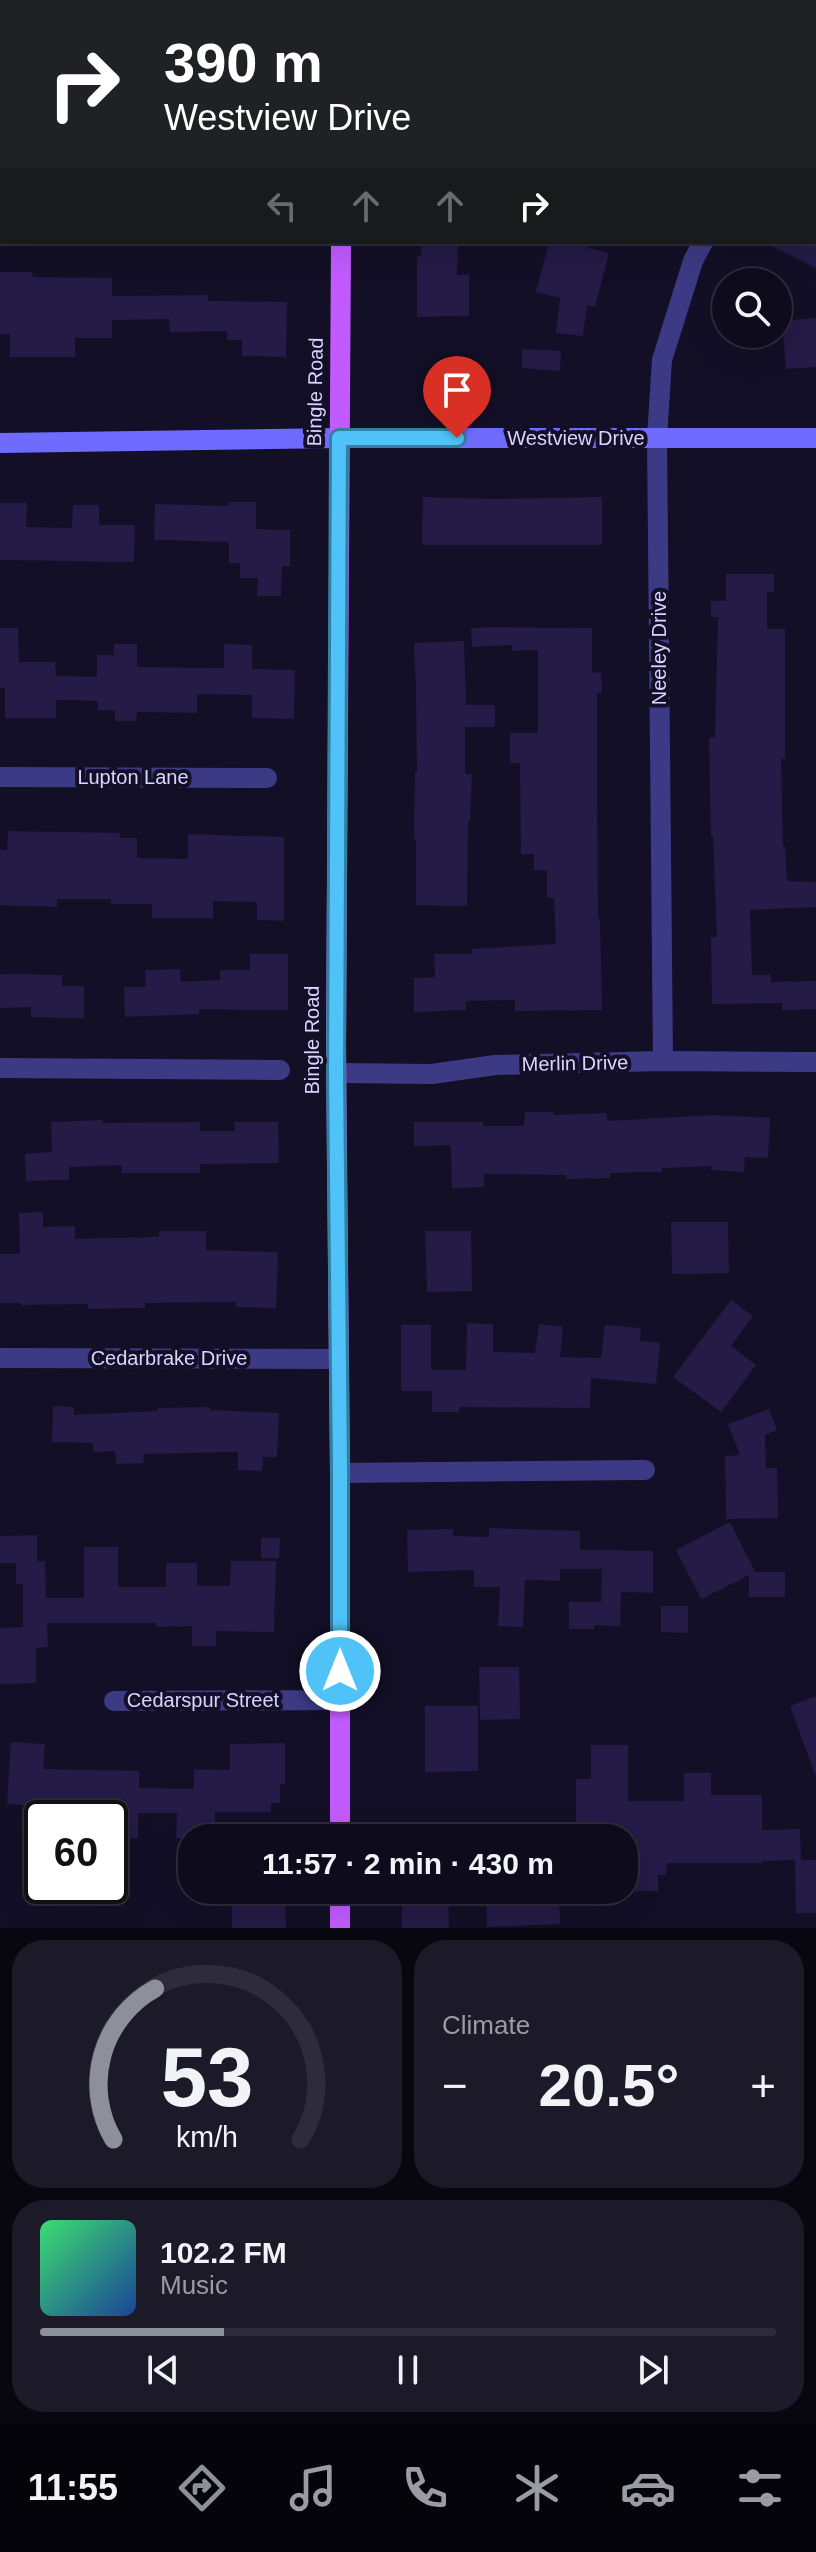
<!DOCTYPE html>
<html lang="en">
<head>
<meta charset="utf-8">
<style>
	:root { --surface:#0e0b1c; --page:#1c1929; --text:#f1f3f6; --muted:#9b9ba3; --line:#2e2b3b; --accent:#8c9099 }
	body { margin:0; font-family:Helvetica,sans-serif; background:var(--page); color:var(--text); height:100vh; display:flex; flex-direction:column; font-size:30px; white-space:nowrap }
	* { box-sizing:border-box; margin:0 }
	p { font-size:26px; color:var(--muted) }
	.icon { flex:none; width:44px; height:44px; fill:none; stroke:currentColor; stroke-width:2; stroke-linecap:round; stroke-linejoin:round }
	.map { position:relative; height:1928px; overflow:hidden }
	.side { display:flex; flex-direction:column; gap:12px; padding:12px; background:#08060f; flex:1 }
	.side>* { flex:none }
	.hud { position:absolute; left:0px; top:0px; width:816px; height:244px; box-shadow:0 8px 32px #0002,0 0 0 2px var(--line); background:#202124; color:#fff; overflow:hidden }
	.buttons { position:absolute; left:712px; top:268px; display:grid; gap:16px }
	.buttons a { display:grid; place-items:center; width:80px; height:80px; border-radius:50%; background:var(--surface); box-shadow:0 8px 32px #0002,0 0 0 2px var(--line); font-size:40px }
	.speed { position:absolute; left:24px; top:1800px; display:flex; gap:16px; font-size:40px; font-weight:700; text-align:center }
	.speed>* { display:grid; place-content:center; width:104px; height:104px; border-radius:50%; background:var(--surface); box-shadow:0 8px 32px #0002,0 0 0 2px var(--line); line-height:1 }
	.speed .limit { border:4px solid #111; border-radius:12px; background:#fff; color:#111 }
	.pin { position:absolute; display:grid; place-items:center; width:68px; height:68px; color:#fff; margin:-82px -34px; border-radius:50% 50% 50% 0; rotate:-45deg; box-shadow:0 0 8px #0007 }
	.pin .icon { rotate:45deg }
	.me { position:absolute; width:88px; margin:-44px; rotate:0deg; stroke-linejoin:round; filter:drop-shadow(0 0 6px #0008) }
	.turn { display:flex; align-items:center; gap:28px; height:168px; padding:0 32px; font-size:36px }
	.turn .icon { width:104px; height:104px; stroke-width:2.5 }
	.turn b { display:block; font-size:56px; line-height:68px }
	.lanes { display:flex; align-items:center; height:76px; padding:0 32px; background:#0003; justify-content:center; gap:40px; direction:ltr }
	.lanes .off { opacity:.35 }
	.big { font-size:60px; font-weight:700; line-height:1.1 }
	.side .tile { flex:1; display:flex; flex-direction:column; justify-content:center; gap:12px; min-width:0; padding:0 28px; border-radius:32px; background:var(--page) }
	.side .dial { align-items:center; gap:0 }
	.dial svg { height:208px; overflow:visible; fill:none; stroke:var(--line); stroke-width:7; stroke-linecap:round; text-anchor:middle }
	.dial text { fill:var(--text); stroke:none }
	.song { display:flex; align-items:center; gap:24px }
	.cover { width:96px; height:96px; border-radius:12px; background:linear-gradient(135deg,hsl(140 70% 55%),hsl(220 70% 35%)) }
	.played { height:8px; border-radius:4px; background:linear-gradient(90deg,var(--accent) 25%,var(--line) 25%) }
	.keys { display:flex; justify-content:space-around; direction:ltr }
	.heat { display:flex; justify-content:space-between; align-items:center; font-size:44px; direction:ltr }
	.side .tiles { flex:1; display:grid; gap:12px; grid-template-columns:1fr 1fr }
	.tile:last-child { grid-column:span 2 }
	.trip { position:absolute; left:178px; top:1824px; width:460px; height:80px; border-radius:32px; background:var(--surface); box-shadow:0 8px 32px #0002,0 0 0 2px var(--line); font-weight:700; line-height:80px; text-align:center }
	.tabs { display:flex; height:128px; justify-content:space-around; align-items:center; background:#06040b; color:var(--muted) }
	.tabs .icon { width:56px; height:56px }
	.tabs .on { color:var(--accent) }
	.tabs b { font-size:36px; color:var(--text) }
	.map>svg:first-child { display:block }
	.building { fill:#241b47 }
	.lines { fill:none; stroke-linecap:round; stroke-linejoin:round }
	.street { stroke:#3d3a85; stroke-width:20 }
	.secondary { stroke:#6f6bff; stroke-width:20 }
	.primary { stroke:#c25bff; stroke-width:20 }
	.route-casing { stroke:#337fa1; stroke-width:20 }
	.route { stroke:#4fc3f7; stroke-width:14 }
	.labels { text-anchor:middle; stroke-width:8; stroke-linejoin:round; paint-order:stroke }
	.street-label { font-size:20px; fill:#d9d4ff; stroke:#130f26 }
</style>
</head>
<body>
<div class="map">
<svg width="816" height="1928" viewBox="0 0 816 1928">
	<rect width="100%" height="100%" fill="#130f26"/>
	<g class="building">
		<path d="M421,242H458L457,275L469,274V316L417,317V256H421Z"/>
		<path d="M549,242H590L588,248L609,253L595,307L587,305L583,336L556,333L560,298L536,292Z"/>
		<path d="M764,242H816V268Z"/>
		<path d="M0,272H32L33,277L112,278V296L208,295V301L287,302L286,357L242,356V340H227V331L170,332L169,319L112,320V338H75V357H10V334H0Z"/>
		<path d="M816,318V367L786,369L782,321Z"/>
		<path d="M522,349L561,351L560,371L522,368Z"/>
		<path d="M423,497L494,499L602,497V545H422Z"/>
		<path d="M229,502H256V529L290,530V566H282L281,596H257L258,578H240V563H229V542L154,540L155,504L229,506Z"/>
		<path d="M0,503H27L26,527L72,528L73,505H99V525H135L134,562L0,560Z"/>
		<path d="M726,574H774V592H767V629H785V759H781L783,846H785L787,881L816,882V907L750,910L752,975H771V982L816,981V1009L782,1010V1003L712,1004L711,937H717L713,836H711L709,738H715L718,617H711V601H726Z"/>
		<path d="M494,627L592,628V673L601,672L602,693H597V792L598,919H600L602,1010L515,1011V1000L466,1001V1010L414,1012V978L435,977L434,954H472V949L556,944L554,898H547V870H534V854H521L520,763H510V733H538V650L512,651V645L472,647L471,628Z"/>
		<path d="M0,628H18L19,662H55L56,676L97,677V655H114V644H137V667L224,668V644L252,645V669L295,670L294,719L252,718V695L197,694V713L137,712L136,721H115V710H98V701L56,700V718H5V688H0Z"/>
		<path d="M464,641L466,705H495V727H465V774H472L470,821H468L467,906L416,905V839H414L415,772H417L416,691L414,643Z"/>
		<path d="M8,831L120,833V838H137V858L188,859V834L284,837V921L257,920V902L213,901V918H152V904H111V899H57V907L0,905V850H7Z"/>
		<path d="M250,954H288V1010L199,1009V1014L125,1017L124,987H146L145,970L180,969L181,982L220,980V970H250Z"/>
		<path d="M0,974L62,975V986H84V1018L31,1017V1007L0,1008Z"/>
		<path d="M525,1112H553V1115L607,1113V1121L713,1115L770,1118L768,1158L745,1157L744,1172L711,1170V1166L662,1168V1172L610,1173V1178L566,1179V1175L484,1174V1187L452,1188L451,1145L414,1146V1122H483V1126H524Z"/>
		<path d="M102,1120V1123L200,1122V1131H235L234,1122H278L279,1163L200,1164V1173H122V1165L69,1167V1180L26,1181L25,1154L52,1152L51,1122Z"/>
		<path d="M43,1212V1227L75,1226V1239L159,1237V1231H206V1250L278,1252L276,1308L236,1307V1302L145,1303V1308L88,1309V1304L21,1305V1303H0V1254H20L19,1213Z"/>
		<path d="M671,1222H728L729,1273L672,1274Z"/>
		<path d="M425,1231H471L472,1291L427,1292Z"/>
		<path d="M731,1300L753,1316L731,1346L756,1365L721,1412L673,1377Z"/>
		<path d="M467,1323L493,1324V1352L535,1353L539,1324L563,1327L560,1357L601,1358L605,1325L641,1328L640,1341L660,1343L656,1384L591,1378L590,1408L459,1407V1412H432V1391H401V1325H431V1370H466Z"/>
		<path d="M53,1406L74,1407V1415L158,1411V1408L210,1407V1410L279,1413L277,1457H263L262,1471L238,1470V1452L143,1454L144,1463L116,1464L115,1451L93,1452V1443L52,1442Z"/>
		<path d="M769,1409L777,1430L765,1435L766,1468H777L778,1518L726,1519L725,1456L740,1455L728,1424Z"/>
		<path d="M730,1522L755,1571L753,1572H785V1597H749V1575L701,1599L676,1550Z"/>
		<path d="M489,1528L580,1531V1550L653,1551V1593L621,1592L620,1626L594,1625V1629H569V1602H601L602,1569H560V1581L525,1580L523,1627L498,1626L500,1587H474V1570L408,1572L407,1530L453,1529V1536L489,1537Z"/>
		<path d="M37,1535V1561H45L46,1598H84V1547H118V1587H166V1563H197V1586H230L231,1561H276L274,1632L216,1631V1646H192V1626L156,1627V1623H47L48,1647L36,1648V1683L0,1684V1628L23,1627V1584H16V1563H0V1536Z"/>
		<path d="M261,1538H280L279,1558H261Z"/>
		<path d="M661,1606H688V1633L661,1632Z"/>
		<path d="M479,1667H519L520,1719L480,1720Z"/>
		<path d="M816,1696V1774H815L790,1706Z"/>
		<path d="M425,1706H478V1771L425,1772Z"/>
		<path d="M11,1742L45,1744L43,1769L139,1771V1788L194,1789V1769L230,1770V1744L285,1743V1784H280V1803H271V1812H215V1838H176L177,1813H138V1838L117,1837V1825L110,1824V1818H36L37,1806L7,1804Z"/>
		<path d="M591,1745H628V1801H684V1773H711V1795H762V1830L800,1829L801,1860L762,1861L761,1863H667L666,1875H658V1891H633L634,1847H624V1838H576V1779H591Z"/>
		<path d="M795,1860H816V1913H796Z"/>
		<path d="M402,1890H448L449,1928H402Z"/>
		<path d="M486,1890H504L505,1905L536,1904V1890H559L560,1924L487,1927Z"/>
		<path d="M285,1901L286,1928H232V1902Z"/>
	</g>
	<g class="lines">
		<g class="street">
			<path d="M761,0L762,2"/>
			<path d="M0,777L267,778"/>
			<path d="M663,1061L657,438L662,360L693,261L703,242"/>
			<path d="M0,1068L280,1070"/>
			<path d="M336,1073L432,1074L495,1065L663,1061L816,1062"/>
			<path d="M0,1358L338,1359"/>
			<path d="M340,1473L645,1470"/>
			<path d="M114,1701L340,1700"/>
		</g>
		<path class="secondary" d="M0,443L339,438H816"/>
		<g class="primary">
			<path d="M344,2V0"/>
			<path d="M340,1838V1473L336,1044L341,242"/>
			<path d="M340,1890V1928"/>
		</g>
	</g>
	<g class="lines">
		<defs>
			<path id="route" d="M340,1671V1473L336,1073L339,438H457"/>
		</defs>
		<use href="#route" class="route-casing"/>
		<use href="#route" class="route"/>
	</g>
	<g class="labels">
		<g class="street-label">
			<text transform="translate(315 392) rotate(-89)" y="7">Bingle Road</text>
			<text x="576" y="445">Westview Drive</text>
			<text transform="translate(659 648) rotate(-90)" y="7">Neeley Drive</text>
			<text x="133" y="784">Lupton Lane</text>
			<text transform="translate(312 1040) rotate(-90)" y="7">Bingle Road</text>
			<text transform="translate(575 1063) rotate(-1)" y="7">Merlin Drive</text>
			<text x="169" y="1365">Cedarbrake Drive</text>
			<text x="203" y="1707">Cedarspur Street</text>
		</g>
	</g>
</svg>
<div class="buttons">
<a><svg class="icon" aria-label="search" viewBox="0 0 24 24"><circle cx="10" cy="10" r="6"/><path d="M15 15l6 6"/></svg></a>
</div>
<div class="speed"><div class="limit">60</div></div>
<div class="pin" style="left:457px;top:438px;background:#d93025"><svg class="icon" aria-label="arrive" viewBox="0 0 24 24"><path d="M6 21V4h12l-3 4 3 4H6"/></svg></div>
<svg class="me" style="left:340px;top:1671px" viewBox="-20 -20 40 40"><circle r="17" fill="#4fc3f7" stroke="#fff" stroke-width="3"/><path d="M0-11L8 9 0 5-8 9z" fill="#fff"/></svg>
<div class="trip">11:57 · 2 min · 430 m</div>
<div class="hud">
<div class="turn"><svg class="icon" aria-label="right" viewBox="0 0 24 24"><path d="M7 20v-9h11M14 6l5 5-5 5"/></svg><div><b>390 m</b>Westview Drive</div></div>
<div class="lanes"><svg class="icon off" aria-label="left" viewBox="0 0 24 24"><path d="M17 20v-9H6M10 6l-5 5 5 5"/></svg><svg class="icon off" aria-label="ahead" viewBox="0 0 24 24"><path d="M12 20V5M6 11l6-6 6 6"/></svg><svg class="icon off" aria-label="ahead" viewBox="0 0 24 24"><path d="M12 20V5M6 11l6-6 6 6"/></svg><svg class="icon" aria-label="right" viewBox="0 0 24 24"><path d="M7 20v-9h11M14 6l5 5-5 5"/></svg></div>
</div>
</div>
<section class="side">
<div class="tiles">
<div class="tile dial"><svg viewBox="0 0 100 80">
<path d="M14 69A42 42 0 1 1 86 69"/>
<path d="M14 69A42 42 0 0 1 30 11" stroke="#8c9099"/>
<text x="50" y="56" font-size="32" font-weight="700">53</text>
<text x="50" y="72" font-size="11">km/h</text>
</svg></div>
<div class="tile"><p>Climate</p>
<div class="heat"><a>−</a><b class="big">20.5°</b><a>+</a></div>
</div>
<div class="tile">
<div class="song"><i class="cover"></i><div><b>102.2 FM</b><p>Music</p></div></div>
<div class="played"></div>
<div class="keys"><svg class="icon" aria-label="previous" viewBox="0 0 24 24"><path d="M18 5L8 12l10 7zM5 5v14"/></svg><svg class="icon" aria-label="pause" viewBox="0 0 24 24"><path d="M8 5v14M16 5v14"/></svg><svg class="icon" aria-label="next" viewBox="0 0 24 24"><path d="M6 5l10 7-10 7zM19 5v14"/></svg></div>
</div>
</div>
</section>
<nav class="tabs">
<b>11:55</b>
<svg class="icon on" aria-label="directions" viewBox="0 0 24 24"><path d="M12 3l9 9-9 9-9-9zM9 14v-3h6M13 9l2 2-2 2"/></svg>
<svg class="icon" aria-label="music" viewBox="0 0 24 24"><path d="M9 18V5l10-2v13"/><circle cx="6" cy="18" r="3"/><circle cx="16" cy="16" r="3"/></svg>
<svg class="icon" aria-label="phone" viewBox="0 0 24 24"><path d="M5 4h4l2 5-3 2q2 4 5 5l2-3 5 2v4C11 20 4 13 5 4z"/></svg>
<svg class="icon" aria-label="climate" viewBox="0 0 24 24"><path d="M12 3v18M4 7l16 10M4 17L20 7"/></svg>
<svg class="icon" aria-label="car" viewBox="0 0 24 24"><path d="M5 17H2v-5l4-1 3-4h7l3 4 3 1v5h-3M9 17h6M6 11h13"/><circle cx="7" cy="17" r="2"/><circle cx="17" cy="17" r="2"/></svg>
<svg class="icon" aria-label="filters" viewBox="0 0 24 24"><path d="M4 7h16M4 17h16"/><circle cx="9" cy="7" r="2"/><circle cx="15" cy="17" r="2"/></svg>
</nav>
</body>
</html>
